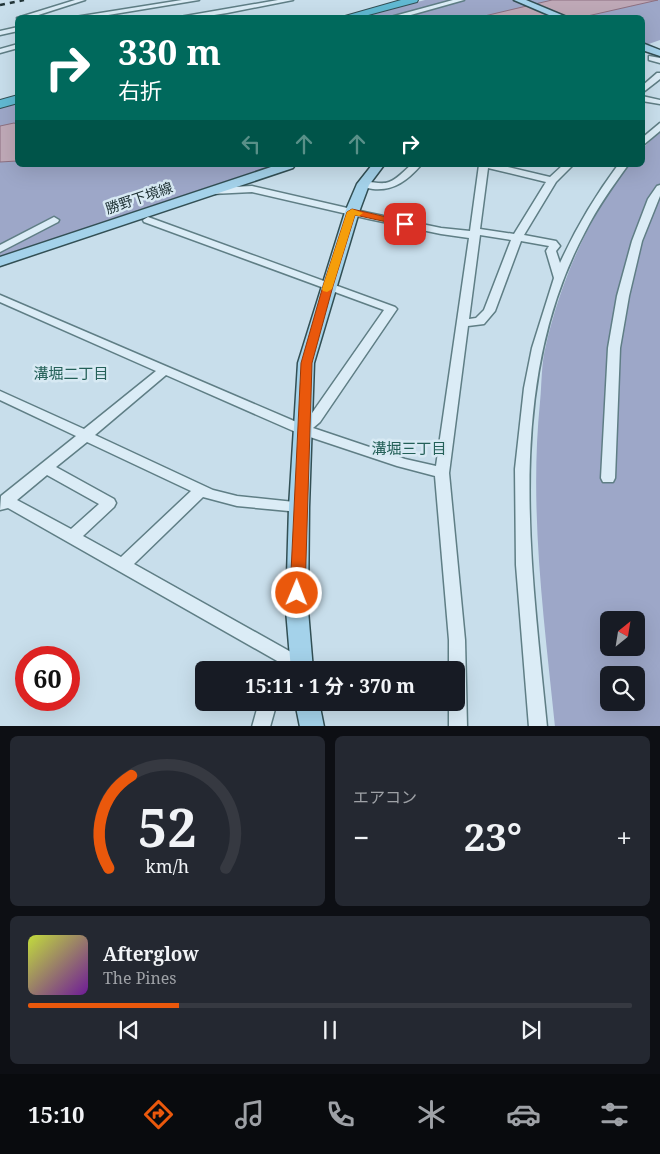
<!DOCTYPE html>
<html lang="ja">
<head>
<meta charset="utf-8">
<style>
	:root { --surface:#171b24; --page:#242831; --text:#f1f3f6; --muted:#9ea1a6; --line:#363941; --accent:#ea580c }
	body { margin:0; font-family:"Noto Serif","Noto Sans JP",serif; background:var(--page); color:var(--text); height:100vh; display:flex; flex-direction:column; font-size:19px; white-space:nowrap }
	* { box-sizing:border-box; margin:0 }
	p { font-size:16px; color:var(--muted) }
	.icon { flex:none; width:28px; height:28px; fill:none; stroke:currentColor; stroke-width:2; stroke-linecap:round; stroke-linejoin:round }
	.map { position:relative; height:726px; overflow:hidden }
	.panel { display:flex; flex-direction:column; gap:10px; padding:10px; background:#0d0f14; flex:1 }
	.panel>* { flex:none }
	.hud { position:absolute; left:15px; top:15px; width:630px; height:152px; border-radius:8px; box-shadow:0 5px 20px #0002; background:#00695c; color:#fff; overflow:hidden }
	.needle { width:32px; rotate:30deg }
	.tools { position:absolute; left:600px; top:611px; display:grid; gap:10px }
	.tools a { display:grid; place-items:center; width:45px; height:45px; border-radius:8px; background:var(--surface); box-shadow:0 5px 20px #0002; font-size:25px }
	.speed { position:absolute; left:15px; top:646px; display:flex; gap:10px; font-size:25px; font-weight:700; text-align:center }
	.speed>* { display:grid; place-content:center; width:65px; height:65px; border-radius:50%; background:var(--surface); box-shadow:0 5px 20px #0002; line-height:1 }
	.speed .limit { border:8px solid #d22; background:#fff; color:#111 }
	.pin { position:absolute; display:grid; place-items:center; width:42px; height:42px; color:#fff; margin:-21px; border-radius:10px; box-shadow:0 2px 8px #0006 }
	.me { position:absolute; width:55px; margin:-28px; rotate:1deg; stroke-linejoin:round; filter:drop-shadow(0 0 4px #0008) }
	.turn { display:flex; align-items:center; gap:18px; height:105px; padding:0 20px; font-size:22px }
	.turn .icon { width:65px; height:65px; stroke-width:2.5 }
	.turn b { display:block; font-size:35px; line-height:42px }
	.lanes { display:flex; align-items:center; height:48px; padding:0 20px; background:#0003; justify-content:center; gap:25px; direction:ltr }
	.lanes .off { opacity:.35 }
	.big { font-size:38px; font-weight:700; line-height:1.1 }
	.panel .card { flex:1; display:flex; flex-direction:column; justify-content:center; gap:8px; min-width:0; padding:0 18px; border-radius:8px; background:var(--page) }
	.panel .dial { align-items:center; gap:0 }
	.dial svg { height:130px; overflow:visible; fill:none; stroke:var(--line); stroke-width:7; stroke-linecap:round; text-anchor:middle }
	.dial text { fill:var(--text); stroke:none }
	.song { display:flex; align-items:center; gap:15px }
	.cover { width:60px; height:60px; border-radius:8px; background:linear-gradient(135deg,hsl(70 70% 55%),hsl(280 70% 35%)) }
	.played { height:5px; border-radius:2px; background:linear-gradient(90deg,var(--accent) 25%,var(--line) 25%) }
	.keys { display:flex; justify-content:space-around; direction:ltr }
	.heat { display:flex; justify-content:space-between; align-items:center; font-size:28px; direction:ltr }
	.panel .tiles { flex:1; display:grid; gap:10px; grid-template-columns:1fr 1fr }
	.card:last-child { grid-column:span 2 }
	.trip { position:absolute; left:195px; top:661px; width:270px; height:50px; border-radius:8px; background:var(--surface); box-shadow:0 5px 20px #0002; font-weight:700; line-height:50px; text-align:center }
	.tabs { display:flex; height:80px; justify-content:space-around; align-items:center; background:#090b0e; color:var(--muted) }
	.tabs .icon { width:35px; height:35px }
	.tabs .current { color:var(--accent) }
	.tabs b { font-size:22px; color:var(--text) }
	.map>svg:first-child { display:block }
	.green { fill:#9da7c8; fill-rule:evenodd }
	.water { fill:#bfa9b7; stroke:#8d7081 }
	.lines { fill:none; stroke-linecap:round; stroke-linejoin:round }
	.minor-casing { stroke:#5f7e85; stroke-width:3 }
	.major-casing { stroke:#324f54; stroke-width:3 }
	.highway-casing { stroke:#324f54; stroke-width:2 }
	.minor { fill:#dbecf6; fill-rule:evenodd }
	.major { fill:#a4d2ea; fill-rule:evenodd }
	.highway { fill:#61b9d2; fill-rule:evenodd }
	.rail { stroke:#213437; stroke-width:2.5; stroke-dasharray:5 5; stroke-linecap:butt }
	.route { fill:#ea580c; stroke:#983908 }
	.slow { fill:#f59e0b }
	.labels { text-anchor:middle; stroke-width:5; stroke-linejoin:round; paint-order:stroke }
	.street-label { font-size:14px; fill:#213437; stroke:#d7e9f3 }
	.neighbourhood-label { font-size:15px; fill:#246058; stroke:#d7e9f3 }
</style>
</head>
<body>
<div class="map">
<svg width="660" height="727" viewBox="0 0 660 727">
	<rect width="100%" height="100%" fill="#c8deeb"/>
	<g class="green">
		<path d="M425,0H660V40L643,46L642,18H355Z"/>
		<path d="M17,102L18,165H281L0,258V106Z"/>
		<path d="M660,131V726L555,727C544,618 529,511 540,402C542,383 541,364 546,345C561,280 588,218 629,165H642L643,148ZM609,620H636V648H609ZM609,675H636V702H609Z"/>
	</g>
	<g class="water">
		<path d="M552,0H658L583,17L476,18Z"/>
		<path d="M14,123L17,124V161L0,162V126Z"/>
	</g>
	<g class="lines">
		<defs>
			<g id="minor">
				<path d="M75,0H85L29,18H17Z"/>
				<path d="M182,0H199L90,18H69Z"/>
				<path d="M278,0H293L227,13L195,18H174Z"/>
				<path d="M453,0H464L400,18H387Z"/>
				<path d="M18,27V31L0,35V31Z"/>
				<path d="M18,44V48L0,53V49Z"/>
				<path d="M649,56L660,58V63L649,60Z"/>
				<path d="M657,73H660V79L642,93V86Z"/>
				<path d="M642,96L660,100V104L642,101Z"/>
				<path d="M660,123V131L642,146V138Z"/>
				<path d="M411,165H421C408,180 394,191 373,189C367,188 362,187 358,184C366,178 379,186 389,182C397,179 404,171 411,165Z"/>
				<path d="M479,165H499L550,177L563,165H573L556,182L524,235L556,241L560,246L556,251L560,263C576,228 595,196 618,165H628C612,187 597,208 585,232C504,384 531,563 547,727H529L516,565L515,469L524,388L532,348L554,278L546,251L549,246L521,241L495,311L484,324L468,326L449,473L465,640L467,727H449V702H456V670H449V640L435,476L397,466L298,433L166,375L95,435L213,490L237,496L304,503L306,507L304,511L299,512L237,506L203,497L134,564L307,661L310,666L308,670H293L8,508L0,510L1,496L76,436L0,400V391L84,429L156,371L0,302V295L301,424L310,416L384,310L144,222L143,220L148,217L395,307L397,309L320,422L313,428L405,459L436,466L469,238L441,234L369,219L252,192L212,194L207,191L212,188L252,186L369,213L441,228L470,231ZM488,168L546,182L514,234L480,229ZM480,235L511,240L484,310L476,318L469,319ZM87,442L191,491L121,557L83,536L114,507L116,503L114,499L56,467ZM47,475L99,504L71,529L17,500Z"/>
				<path d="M660,185V196L642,241L629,296L620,348L615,478L613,482H603L601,478L608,348L617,296L632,241L648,199L657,186Z"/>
				<path d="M54,217L59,220L58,222L0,252V245Z"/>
				<path d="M259,702H277L270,727H252Z"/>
			</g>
			<g id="major">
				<path d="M514,0H526L569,18H556Z"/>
				<path d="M642,43L660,50V56L642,50Z"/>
				<path d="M277,165H295L293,168L0,266V257Z"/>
				<path d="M372,165H384L369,185L359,212L314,363L309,507L308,610L313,670H291L286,610L289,507L298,363L345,212L357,184Z"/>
				<path d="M295,702H319L324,727H300Z"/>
			</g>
			<g id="highway">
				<path d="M401,0H418L417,2L357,18H338Z"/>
				<path d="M18,95V103L0,108V100Z"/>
			</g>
		</defs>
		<use href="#minor" class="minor-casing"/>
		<use href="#major" class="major-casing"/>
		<use href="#highway" class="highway-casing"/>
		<use href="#minor" class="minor"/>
		<use href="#major" class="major"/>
		<use href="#highway" class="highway"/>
		<path class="rail" d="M0,5L24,0"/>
	</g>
	<path class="route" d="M352,209L408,222L410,224L405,226L355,215L333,286L312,363L305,593L302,597L297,598L292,597L290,593L301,363L323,286L347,212Z"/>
	<path class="slow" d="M352,209L363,213L359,216L355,215L332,289L327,292L323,291L322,289L347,212Z"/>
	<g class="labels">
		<g class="street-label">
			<text transform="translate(139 198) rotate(-19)" y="5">勝野下境線</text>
		</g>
		<g class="neighbourhood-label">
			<text x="71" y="379">溝堀二丁目</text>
			<text x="409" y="454">溝堀三丁目</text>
		</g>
	</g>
</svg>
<div class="tools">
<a><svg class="needle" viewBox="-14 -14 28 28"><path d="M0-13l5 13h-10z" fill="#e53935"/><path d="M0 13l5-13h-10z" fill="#9ea1a6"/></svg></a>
<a><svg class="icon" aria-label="search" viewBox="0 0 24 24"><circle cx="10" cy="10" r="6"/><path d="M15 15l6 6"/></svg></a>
</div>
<div class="speed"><div class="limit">60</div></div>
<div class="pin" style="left:405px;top:224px;background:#d93025"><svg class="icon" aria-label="arrive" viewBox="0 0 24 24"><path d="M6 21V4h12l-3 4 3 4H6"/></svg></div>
<svg class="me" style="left:297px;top:593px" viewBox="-20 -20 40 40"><circle r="17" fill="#ea580c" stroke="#fff" stroke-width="3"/><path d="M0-11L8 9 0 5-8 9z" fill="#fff"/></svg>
<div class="trip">15:11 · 1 分 · 370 m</div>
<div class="hud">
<div class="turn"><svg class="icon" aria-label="right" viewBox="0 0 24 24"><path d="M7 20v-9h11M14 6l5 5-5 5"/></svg><div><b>330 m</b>右折</div></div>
<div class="lanes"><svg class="icon off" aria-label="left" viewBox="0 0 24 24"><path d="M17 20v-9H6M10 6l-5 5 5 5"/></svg><svg class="icon off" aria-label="ahead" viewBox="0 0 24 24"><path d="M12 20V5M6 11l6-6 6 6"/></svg><svg class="icon off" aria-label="ahead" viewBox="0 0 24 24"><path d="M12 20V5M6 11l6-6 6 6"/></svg><svg class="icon" aria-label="right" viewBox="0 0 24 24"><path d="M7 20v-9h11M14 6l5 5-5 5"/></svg></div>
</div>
</div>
<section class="panel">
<div class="tiles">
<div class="card dial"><svg viewBox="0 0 100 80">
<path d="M14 69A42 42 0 1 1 86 69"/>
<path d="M14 69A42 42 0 0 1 28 12" stroke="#ea580c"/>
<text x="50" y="56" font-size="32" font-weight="700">52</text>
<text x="50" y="72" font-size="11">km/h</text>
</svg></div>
<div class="card"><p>エアコン</p>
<div class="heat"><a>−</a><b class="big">23°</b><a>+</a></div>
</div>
<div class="card">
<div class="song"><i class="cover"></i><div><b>Afterglow</b><p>The Pines</p></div></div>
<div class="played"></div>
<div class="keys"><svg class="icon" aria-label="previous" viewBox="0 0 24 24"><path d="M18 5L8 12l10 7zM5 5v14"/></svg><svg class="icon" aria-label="pause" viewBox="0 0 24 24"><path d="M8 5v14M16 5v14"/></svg><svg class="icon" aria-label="next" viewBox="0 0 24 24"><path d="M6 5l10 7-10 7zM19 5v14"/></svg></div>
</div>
</div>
</section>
<nav class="tabs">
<b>15:10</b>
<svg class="icon current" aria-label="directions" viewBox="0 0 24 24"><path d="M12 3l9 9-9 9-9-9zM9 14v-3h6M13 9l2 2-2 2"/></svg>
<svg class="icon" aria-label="music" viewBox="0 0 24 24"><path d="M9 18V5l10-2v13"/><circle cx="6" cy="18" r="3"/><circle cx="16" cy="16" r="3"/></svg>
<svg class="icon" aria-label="phone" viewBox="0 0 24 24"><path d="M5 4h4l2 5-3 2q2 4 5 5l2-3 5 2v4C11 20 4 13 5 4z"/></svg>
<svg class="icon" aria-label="climate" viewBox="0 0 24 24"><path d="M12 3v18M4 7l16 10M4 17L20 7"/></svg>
<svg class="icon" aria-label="car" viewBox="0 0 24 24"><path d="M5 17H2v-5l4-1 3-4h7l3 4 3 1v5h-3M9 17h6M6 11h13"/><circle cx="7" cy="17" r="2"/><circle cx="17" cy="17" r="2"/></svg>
<svg class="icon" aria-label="filters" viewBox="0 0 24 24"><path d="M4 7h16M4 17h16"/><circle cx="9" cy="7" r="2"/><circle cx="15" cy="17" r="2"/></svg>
</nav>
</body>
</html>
